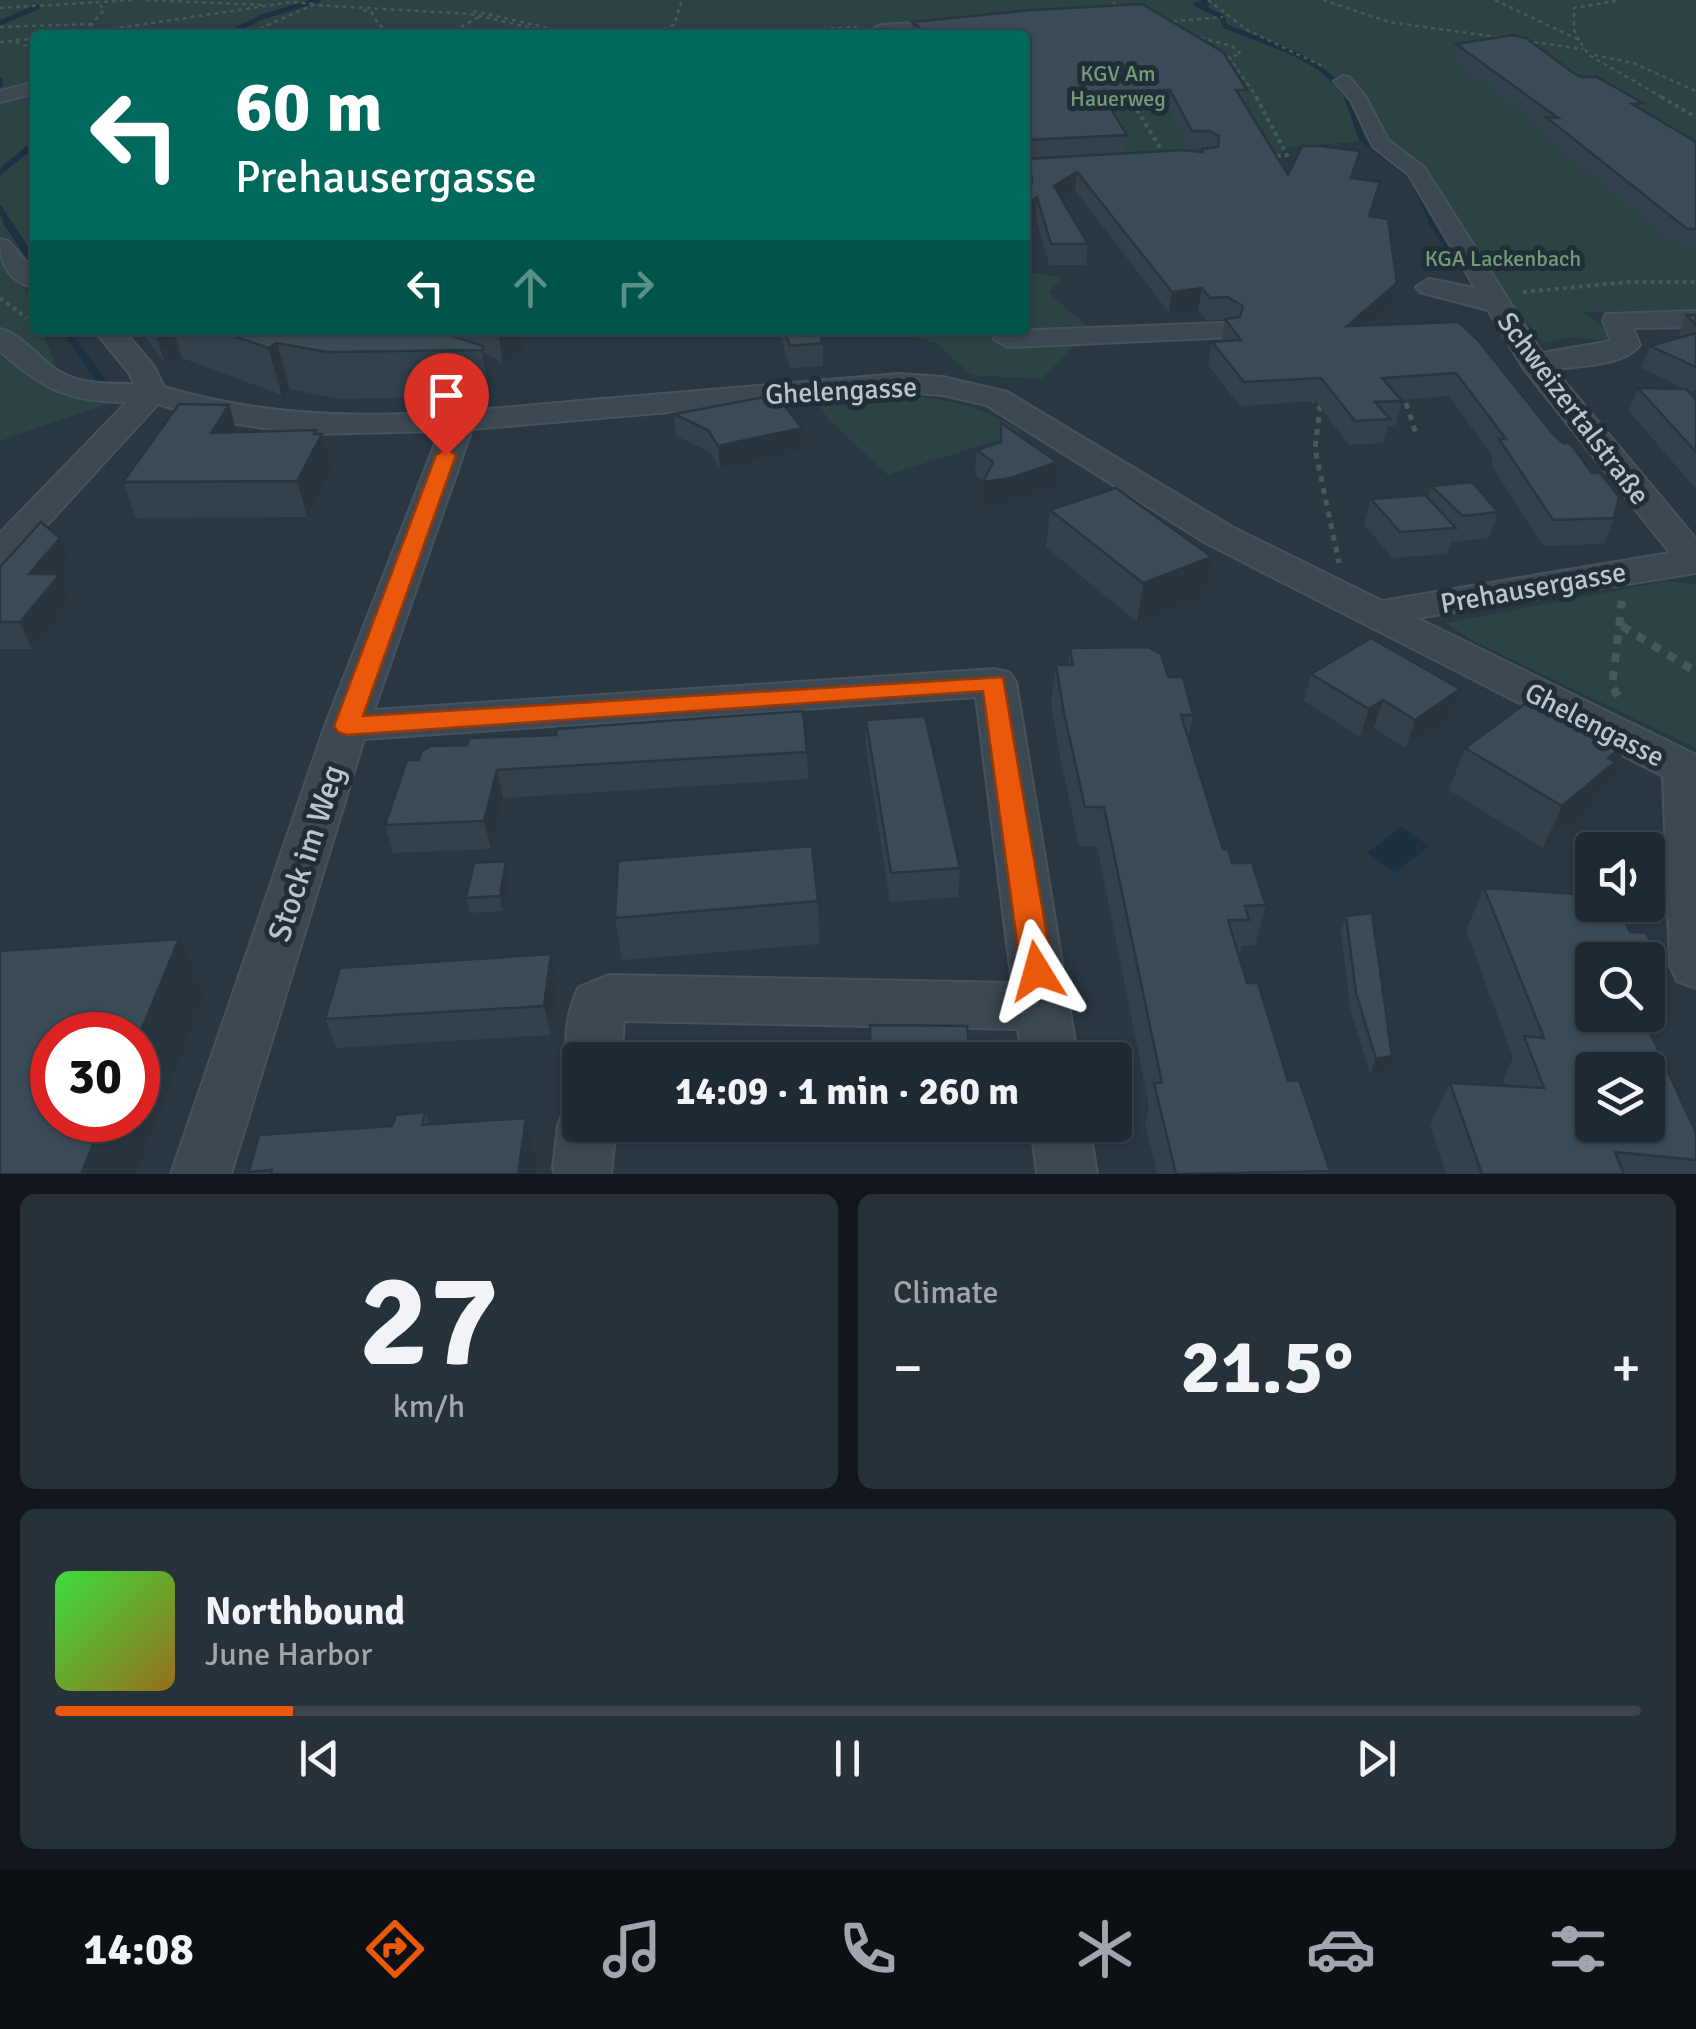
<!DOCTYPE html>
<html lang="en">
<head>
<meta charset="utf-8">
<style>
	:root { --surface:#1f2932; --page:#27313a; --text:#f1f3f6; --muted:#a1a6ac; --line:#3c454d; --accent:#ea580c }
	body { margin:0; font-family:Signika,sans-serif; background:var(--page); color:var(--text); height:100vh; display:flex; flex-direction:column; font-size:38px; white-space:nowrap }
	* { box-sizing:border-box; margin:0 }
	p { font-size:32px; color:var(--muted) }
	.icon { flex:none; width:55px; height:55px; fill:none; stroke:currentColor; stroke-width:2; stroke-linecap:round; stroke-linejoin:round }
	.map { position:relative; height:1174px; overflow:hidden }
	.panel { display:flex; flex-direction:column; gap:20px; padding:20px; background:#11171c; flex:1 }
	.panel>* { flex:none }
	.hud { position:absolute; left:30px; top:30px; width:1000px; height:305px; border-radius:10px; box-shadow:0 2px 8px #0004,0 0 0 2px var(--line); background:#00695c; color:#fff; overflow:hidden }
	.fabs { position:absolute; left:1575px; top:832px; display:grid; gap:20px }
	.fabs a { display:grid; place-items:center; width:90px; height:90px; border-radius:10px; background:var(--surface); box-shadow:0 2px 8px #0004,0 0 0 2px var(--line); font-size:50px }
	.speed { position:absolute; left:30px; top:1012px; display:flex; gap:20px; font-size:50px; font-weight:700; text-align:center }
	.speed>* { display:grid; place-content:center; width:130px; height:130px; border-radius:50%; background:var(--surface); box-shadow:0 2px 8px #0004,0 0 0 2px var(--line); line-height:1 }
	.speed .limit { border:15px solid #d22; background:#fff; color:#111 }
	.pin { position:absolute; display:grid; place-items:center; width:85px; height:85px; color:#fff; margin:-102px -42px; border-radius:50% 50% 50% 0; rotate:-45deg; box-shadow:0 0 10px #0007 }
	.pin .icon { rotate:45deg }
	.me { position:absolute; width:110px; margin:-55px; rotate:352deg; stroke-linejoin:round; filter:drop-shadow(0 0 8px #0008) }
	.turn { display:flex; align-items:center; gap:35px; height:210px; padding:0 40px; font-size:45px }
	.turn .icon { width:130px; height:130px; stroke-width:2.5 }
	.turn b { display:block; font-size:70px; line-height:85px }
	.lanes { display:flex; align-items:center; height:95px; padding:0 40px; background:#0003; justify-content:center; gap:50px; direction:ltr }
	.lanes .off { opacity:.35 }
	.big { font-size:75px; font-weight:700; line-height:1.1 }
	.panel .widget { flex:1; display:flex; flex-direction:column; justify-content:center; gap:15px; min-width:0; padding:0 35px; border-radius:15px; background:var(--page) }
	.panel .dial { align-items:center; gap:0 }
	.dial b { font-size:130px; line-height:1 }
	.song { display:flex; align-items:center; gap:30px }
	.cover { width:120px; height:120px; border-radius:15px; background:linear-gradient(135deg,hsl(120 70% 55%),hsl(40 70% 35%)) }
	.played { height:10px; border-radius:5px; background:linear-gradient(90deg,var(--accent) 15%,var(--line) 15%) }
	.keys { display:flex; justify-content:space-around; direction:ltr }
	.heat { display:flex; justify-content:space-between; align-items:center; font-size:55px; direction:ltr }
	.panel .tiles { flex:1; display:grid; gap:20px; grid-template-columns:1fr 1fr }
	.widget:last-child { grid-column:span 2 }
	.trip { position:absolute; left:562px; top:1042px; width:570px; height:100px; border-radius:10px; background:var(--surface); box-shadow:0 2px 8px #0004,0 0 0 2px var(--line); font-weight:700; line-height:100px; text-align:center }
	.tabs { display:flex; height:160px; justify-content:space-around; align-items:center; background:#0c1014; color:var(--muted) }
	.tabs .icon { width:70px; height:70px }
	.tabs .on { color:var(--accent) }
	.tabs b { font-size:45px; color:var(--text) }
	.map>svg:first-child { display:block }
	.green { fill:#2b4443 }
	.water { fill:#1b3041 }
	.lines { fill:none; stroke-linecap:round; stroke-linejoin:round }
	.stream-far2 { stroke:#1b3041; stroke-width:5 }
	.stream-far1 { stroke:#1b3041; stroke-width:6 }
	.stream { stroke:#1b3041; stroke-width:8 }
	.minor-casing { stroke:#47525c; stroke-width:4 }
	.path-far3 { stroke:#445b5a; stroke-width:2.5; stroke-dasharray:4 4; stroke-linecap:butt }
	.path-far2 { stroke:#445b5a; stroke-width:4; stroke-dasharray:4 4; stroke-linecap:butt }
	.path-far1 { stroke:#445b5a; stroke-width:5; stroke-dasharray:6 6; stroke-linecap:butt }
	.path { stroke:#445b5a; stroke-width:8; stroke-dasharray:9 9; stroke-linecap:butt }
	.minor { fill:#3d4952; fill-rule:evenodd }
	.wall { fill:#33414c; fill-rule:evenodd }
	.shaded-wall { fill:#29353e }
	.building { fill:#3b4c58; stroke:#29353e; stroke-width:2.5; fill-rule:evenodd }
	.route { fill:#ea580c; stroke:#983908; stroke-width:2.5 }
	.labels { text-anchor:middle; stroke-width:10; stroke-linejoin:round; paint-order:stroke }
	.far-park-label { font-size:22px; fill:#739c76; stroke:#212e38 }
	.street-label { font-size:28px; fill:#bac4cc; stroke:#212e38 }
	.near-street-label { font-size:32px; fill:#bac4cc; stroke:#212e38 }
</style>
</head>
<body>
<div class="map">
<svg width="1696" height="1174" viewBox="0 0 1696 1174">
	<rect width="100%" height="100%" fill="#293743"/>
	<g class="green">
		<path d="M0,0H1696V310L1584,312L1619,342L1571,337L1543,344L1516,308L1498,296L1413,171L1375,140L1281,148L1282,154L1278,156L1025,159V35L992,24L895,35H35V266L20,275L35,313V330H42L56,367L109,403L0,441Z"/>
		<path d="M1025,272L1062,277L1049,293L1095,333L1073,347L1041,379L971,375L936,343L887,330H1025Z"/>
		<path d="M886,393C936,398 980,403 1022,432L888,475L828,419L816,399Z"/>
		<path d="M1666,581L1696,584V748L1473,641L1446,623Z"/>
	</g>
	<path class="water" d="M1401,827L1429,846L1395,873L1367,853Z"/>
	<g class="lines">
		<g class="stream-far2">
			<path d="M1203,0L1207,4H1196L1222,17L1225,26C1269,45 1322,55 1348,99"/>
			<path d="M0,23L37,7"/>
			<path d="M226,35L262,17L318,0"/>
			<path d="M0,80V85"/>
		</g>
		<g class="stream-far1">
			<path d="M1347,97L1362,139L1413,178L1433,224"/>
			<path d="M35,110L31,112L35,116"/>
			<path d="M0,172L35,143"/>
			<path d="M0,209L9,224"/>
		</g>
		<g class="stream">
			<path d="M7,222L35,264"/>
			<path d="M1432,222L1476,285"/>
			<path d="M65,330L103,383"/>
		</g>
		<defs>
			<g id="minor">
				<path d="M950,21L958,26L955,29L880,35L872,30L880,25Z"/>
				<path d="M1343,76L1349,77L1365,96L1388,140L1424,167L1542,353L1611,341L1603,320L1606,314L1696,311V327L1633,328L1640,345C1623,366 1580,366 1554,369L1696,539V573L1417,618L1696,755V988L1677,981L1670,966L1663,776L1206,543L986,405L943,395L899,392L472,429L374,710L995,669L1010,673L1016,682L1078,1060H1022L1018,1029L624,1021L621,1060H580V1080L573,1078C561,1051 566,1013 579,987L609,975L1012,983L976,697L364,739L231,1174H171L325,726L440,431L308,434L214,421L158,404L13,562L0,565V533L127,402C68,402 43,389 0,351V329C20,334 35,353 51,366C76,385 104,384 134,384L129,373L94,330H123L153,365L164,387C303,429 438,414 580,401C686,392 793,383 899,374L943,377L1007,392L1232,527L1382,601L1670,553L1524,369L1488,310L1420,292L1416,287L1429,279L1475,288L1409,175L1373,147L1351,101L1334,81Z"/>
				<path d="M35,82V93L0,102V91Z"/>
				<path d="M0,239L8,241L35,272V288C8,281 0,265 0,239Z"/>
				<path d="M1223,323L1237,331L1233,337L1008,347L994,339L1008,331Z"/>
				<path d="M580,1101V1125H616L611,1174H555L553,1168L558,1125L566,1106Z"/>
				<path d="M1031,1125H1089L1097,1174H1037Z"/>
			</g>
		</defs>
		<use href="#minor" class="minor-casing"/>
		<g class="path-far3">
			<path d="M146,0L263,5"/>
			<path d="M1208,0L1249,31L1326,68"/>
			<path d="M1323,0L1389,22L1583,49"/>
			<path d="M1495,0L1579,40L1589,55L1665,99"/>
			<path d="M0,8L134,0"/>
			<path d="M363,10L371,12L379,25L396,35"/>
			<path d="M473,11L579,35"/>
			<path d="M1109,11L1114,8V0"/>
			<path d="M1165,22L1223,17"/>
			<path d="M90,26L104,10L97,1"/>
			<path d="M0,27L92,24"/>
			<path d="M461,27L479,17"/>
			<path d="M257,32L276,35"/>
			<path d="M487,32L529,29"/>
			<path d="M72,35L292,2L314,4"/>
			<path d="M245,35L313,5L471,14L562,35"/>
			<path d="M648,35L674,25L682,0"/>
			<path d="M718,35L857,27"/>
			<path d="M1193,36L1232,46L1241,54L1229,57L1258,99"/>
			<path d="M16,40L35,39"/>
			<path d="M1579,40L1574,30V8L1621,0"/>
			<path d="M0,42L13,41L35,49"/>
			<path d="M1594,55L1633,63L1696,91"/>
		</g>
		<g class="path-far2">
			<path d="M1256,97L1287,155L1270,157"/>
			<path d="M1661,97L1696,117"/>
			<path d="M1133,103L1163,153"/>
			<path d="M1025,157L1084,156"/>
			<path d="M1523,292L1629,282H1696"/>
			<path d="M0,298L27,318"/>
		</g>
		<g class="path-far1">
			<path d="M1310,397L1320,408L1315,449L1339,563"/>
			<path d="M1406,403L1416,434"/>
		</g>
		<g class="path">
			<path d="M1622,626L1696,672"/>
			<path d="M1618,696L1612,687L1622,601"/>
		</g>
		<use href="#minor" class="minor"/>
	</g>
	<g class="wall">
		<path d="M1142,4L1223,52L1247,90L1245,104L1288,175L1302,146H1321L1360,151L1353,178L1380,182L1371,216L1388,219L1397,283L1391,305L1368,326L1458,322L1477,339L1553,434L1563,443H1570L1592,473H1600L1619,497L1614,518L1604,544L1543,546L1491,464L1493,457L1449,396L1401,400L1402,401L1396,425L1388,426L1383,443L1349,445L1316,401L1240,406L1208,365L1212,342L1221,341L1225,320H1206L1198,310L1169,313L1075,190L1062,199L1088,244L1086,265H1049L1036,217L1027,222L1030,194L1026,178L1027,159L1182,150L1201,152L1202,149H1190L1168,107L1110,108L1127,135L1125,153L1025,158V35H912V22L1032,10Z"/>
		<path d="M1456,44L1572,72L1643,103L1641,109L1696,142V248H1680L1541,134L1543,127L1452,59Z"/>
		<path d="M1686,315H1696V391L1691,392L1687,390L1696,399V489L1629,411L1638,388L1685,389L1641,368L1650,346L1678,338Z"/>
		<path d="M140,330H433L462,339L460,330H522L525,350L503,363L484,353L490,396L339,399L290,389L282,395L182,358L165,363Z"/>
		<path d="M782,330H818L823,343V366L790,368L782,342Z"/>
		<path d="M229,405L237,432L316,430L317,434H322L332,468L307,517L136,518L123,482Z"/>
		<path d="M674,414L802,428L803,450L720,469L710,452L676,436Z"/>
		<path d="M1001,423L1057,462L1055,486L1008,503L981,507L983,481L975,474L977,450L999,442Z"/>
		<path d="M1431,486L1498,512L1489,538L1454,542L1452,540L1447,554L1392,558L1364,524L1371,499L1428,498Z"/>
		<path d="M1050,510L1204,596L1137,622L1046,547Z"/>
		<path d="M60,538L71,564L61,577L71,600L32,649H0V567Z"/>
		<path d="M1070,648L1168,677L1193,715L1188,739L1223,849L1266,905L1255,945L1242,946L1239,957L1247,983L1288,1081L1330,1171L1329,1174H1157L1145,1123L1149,1105L1097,846H1079L1059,752L1051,703L1056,665H1068Z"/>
		<path d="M1311,674L1450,717L1406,748L1374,728L1360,737L1304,701Z"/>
		<path d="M866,720L960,868L958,897L890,902L866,748Z"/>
		<path d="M1465,748L1609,783L1602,788L1595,803L1543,848L1449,790Z"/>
		<path d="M807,752L808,779L503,798L491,849L393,853L385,825L407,760Z"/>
		<path d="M506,861L510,876L503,911L470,913L466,898Z"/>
		<path d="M1484,888L1630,932L1664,968L1656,983L1667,1006L1651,1034L1696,1133V1174H1446L1430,1125L1450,1083L1505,1086L1503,1079L1513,1058L1466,930ZM1648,960V1015H1592Z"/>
		<path d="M818,901L819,944L622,960L615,918Z"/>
		<path d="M1346,916L1386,1070L1370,1074L1350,1008L1341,931Z"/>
		<path d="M558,983L551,1035L336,1048L325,1019Z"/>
		<path d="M425,1112L429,1124L526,1118L537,1160L535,1174H250L249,1172L392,1126Z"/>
		<path d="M873,1125H970V1126Z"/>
	</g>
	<g class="shaded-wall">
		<path d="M1077,172L1075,190L1052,206L1054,186Z"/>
		<path d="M1037,197L1036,217L1027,222L1028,203Z"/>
		<path d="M1397,283L1391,305L1341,349L1347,326Z"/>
		<path d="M1202,288L1198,310L1169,313L1172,292Z"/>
		<path d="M154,330H173L182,358L165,363Z"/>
		<path d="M498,330H522L525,350L503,363Z"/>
		<path d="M277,343L290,389L282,395L268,348Z"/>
		<path d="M483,346L491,393L490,396L482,350Z"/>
		<path d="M229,405L239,439L211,433Z"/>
		<path d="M802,428L803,450L720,469L718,446Z"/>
		<path d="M316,430L319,440L322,434L332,468L307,517L297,481Z"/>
		<path d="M1057,462L1055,486L1008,503L981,507L983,482Z"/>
		<path d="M60,538L71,564L61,577L71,600L32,649L20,622L29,574Z"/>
		<path d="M1212,557L1204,596L1137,622L1143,583Z"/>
		<path d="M1460,689L1450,717L1406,748L1415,720Z"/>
		<path d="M1383,700L1374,728L1360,737L1369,709Z"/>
		<path d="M1628,742L1609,783L1602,788L1595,803L1543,848L1562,806L1608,758Z"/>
		<path d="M497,770L503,798L491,849L484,821Z"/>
		<path d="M506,861L510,876L503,911L500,896Z"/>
		<path d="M179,939L204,994L136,1174H81L103,1120H138V1038Z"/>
		<path d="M551,954L558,983L551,1035L544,1006Z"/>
		<path d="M1392,1056L1386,1070L1370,1074L1376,1059Z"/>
		<path d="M526,1118L537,1160L535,1174H518Z"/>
	</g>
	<g class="building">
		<path d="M1142,4L1223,52L1247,90H1236L1288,175L1302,146H1321L1360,151L1351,178L1380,182L1369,216L1388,219L1397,283L1347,326L1458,322L1477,339L1553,434L1563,443H1570L1592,473H1600L1619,497L1614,518L1553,520L1499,439H1506L1456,373L1382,378L1402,401L1375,402L1390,419L1355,421L1321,378L1244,382L1212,342L1241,340L1225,319L1240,317L1243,306L1227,297L1210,298L1202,288L1172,292L1077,172L1054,186L1088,244H1051L1037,197L1028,203L1032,179L1027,159L1182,150L1203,152L1202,149L1218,147L1219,136L1209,131H1192L1170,90L1100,91L1127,135L1026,140L1025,144V35H929L912,22L1032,10Z"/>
		<path d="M1513,35L1526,38L1572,72L1581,77H1597L1643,103L1632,104L1696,142V229H1687L1546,117L1558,118L1456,44Z"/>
		<path d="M1686,315H1696V325Z"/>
		<path d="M217,330H433L483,346L482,350L327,352L277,343L268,348Z"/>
		<path d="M784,330H818L823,343L790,346Z"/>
		<path d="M1696,333V367L1650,346Z"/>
		<path d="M1638,388L1686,389L1696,399V452Z"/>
		<path d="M776,395L802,428L718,446L708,430L674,414Z"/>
		<path d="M179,404L229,405L211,433L316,430L314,434H322L297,481L123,482Z"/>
		<path d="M1001,423L1057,462L1011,478L983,482L993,462L977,450L1001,442Z"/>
		<path d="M1472,482L1498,512L1463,516L1431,486Z"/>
		<path d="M1116,488L1212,557L1143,583L1050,510Z"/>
		<path d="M1425,495L1456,528L1400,532L1371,499Z"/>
		<path d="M41,522L60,538L29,574H60L20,622H0V567Z"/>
		<path d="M1371,638L1460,689L1415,720L1383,700L1369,709L1311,674Z"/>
		<path d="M1148,647L1161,654L1168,677H1183L1193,715H1181L1223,849H1228L1232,863H1252L1266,905L1245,906L1249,920H1228L1247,983H1258L1288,1081L1299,1080L1330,1171L1176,1174L1154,1083H1162L1104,807H1085L1064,713L1056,665H1073L1070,648Z"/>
		<path d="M1534,697L1564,713L1568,709L1628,742L1608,758L1615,762L1562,806L1465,748Z"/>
		<path d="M803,711L807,752L497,770L484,821L385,825L407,760H419L421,752L430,746L467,745L469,738L556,735L557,729Z"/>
		<path d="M925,716L960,868L891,873L866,720Z"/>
		<path d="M812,846L818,901L615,918L618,861Z"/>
		<path d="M506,861L500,896L466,898L474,863Z"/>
		<path d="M1484,888L1592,895V905H1617L1630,932L1646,933L1664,968L1648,967L1667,1006L1648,1005V960H1592V1015H1642L1696,1133V1160L1615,1152L1624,1174H1482L1450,1083L1544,1088L1524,1036L1544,1038ZM1592,1070H1648V1125H1592Z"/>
		<path d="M1372,913L1392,1056L1376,1059L1356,993L1346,916Z"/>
		<path d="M179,939L138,1038V1035H52V1120H103L81,1174H0V951Z"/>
		<path d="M551,954L544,1006L325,1019L340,968Z"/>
		<path d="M870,1025L967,1026L970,1060H871Z"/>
		<path d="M425,1112L422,1125L526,1118L518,1174H271L272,1170L249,1172L259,1135L392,1126L396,1115Z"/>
	</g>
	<path class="route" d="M446,449L456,455L363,716L1003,677L1053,971L1048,980L1037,984L1026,980L1021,971L983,691L347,735L338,732L334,726L436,455Z"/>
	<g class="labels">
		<g class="far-park-label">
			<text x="1118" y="81">KGV Am<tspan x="1118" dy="25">Hauerweg</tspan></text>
			<text x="1503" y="266">KGA Lackenbach</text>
		</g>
		<g class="street-label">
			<text transform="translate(841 390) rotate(-3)" y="10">Ghelengasse</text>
			<text transform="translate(1574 408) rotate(53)" y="10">Schweizertalstraße</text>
			<text transform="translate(1533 587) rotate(-10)" y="10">Prehausergasse</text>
			<text transform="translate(1595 724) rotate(27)" y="10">Ghelengasse</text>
		</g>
		<g class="near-street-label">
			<text transform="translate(306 853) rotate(-72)" y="11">Stock im Weg</text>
		</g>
	</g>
</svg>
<div class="fabs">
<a><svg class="icon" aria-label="sound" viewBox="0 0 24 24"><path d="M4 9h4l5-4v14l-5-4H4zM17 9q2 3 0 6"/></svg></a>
<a><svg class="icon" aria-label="search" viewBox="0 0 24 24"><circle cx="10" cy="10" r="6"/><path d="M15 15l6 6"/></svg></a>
<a><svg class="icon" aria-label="layers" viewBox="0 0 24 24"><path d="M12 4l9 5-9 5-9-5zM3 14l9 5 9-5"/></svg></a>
</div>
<div class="speed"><div class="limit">30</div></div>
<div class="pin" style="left:446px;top:455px;background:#d93025"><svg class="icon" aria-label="arrive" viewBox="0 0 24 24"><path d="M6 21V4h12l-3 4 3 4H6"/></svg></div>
<svg class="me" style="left:1037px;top:971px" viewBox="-20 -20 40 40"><path d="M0-17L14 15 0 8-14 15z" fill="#ea580c" stroke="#fff" stroke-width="4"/></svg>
<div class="trip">14:09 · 1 min · 260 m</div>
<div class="hud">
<div class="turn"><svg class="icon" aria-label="left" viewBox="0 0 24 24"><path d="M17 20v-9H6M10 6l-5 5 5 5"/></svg><div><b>60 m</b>Prehausergasse</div></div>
<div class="lanes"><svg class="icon" aria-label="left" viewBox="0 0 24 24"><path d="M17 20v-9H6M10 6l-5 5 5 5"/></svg><svg class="icon off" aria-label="ahead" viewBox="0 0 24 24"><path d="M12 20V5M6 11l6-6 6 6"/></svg><svg class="icon off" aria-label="right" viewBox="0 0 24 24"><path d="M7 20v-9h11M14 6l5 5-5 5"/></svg></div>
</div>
</div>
<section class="panel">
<div class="tiles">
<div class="widget dial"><b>27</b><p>km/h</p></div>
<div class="widget"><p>Climate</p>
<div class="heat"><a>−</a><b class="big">21.5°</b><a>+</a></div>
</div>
<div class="widget">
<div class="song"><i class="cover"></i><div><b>Northbound</b><p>June Harbor</p></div></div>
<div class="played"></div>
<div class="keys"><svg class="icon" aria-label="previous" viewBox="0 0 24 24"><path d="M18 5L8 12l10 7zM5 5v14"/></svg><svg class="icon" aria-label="pause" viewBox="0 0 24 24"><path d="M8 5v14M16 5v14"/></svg><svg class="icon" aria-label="next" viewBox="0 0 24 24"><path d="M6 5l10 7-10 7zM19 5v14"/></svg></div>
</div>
</div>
</section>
<nav class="tabs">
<b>14:08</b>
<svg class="icon on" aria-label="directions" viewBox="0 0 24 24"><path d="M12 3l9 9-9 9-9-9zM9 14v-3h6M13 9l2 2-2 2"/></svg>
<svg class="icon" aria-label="music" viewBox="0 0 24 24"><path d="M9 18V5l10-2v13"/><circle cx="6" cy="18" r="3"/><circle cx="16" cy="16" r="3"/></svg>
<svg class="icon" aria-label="phone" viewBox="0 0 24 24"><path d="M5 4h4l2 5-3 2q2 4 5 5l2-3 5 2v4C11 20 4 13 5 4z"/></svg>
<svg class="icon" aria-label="climate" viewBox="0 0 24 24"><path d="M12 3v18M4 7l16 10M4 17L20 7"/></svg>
<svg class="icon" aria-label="car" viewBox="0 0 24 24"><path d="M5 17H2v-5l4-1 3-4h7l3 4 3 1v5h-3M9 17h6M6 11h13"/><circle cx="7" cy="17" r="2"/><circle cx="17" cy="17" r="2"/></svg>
<svg class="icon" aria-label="filters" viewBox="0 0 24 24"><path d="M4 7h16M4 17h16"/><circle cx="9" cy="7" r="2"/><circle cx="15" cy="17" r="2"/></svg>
</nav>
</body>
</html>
